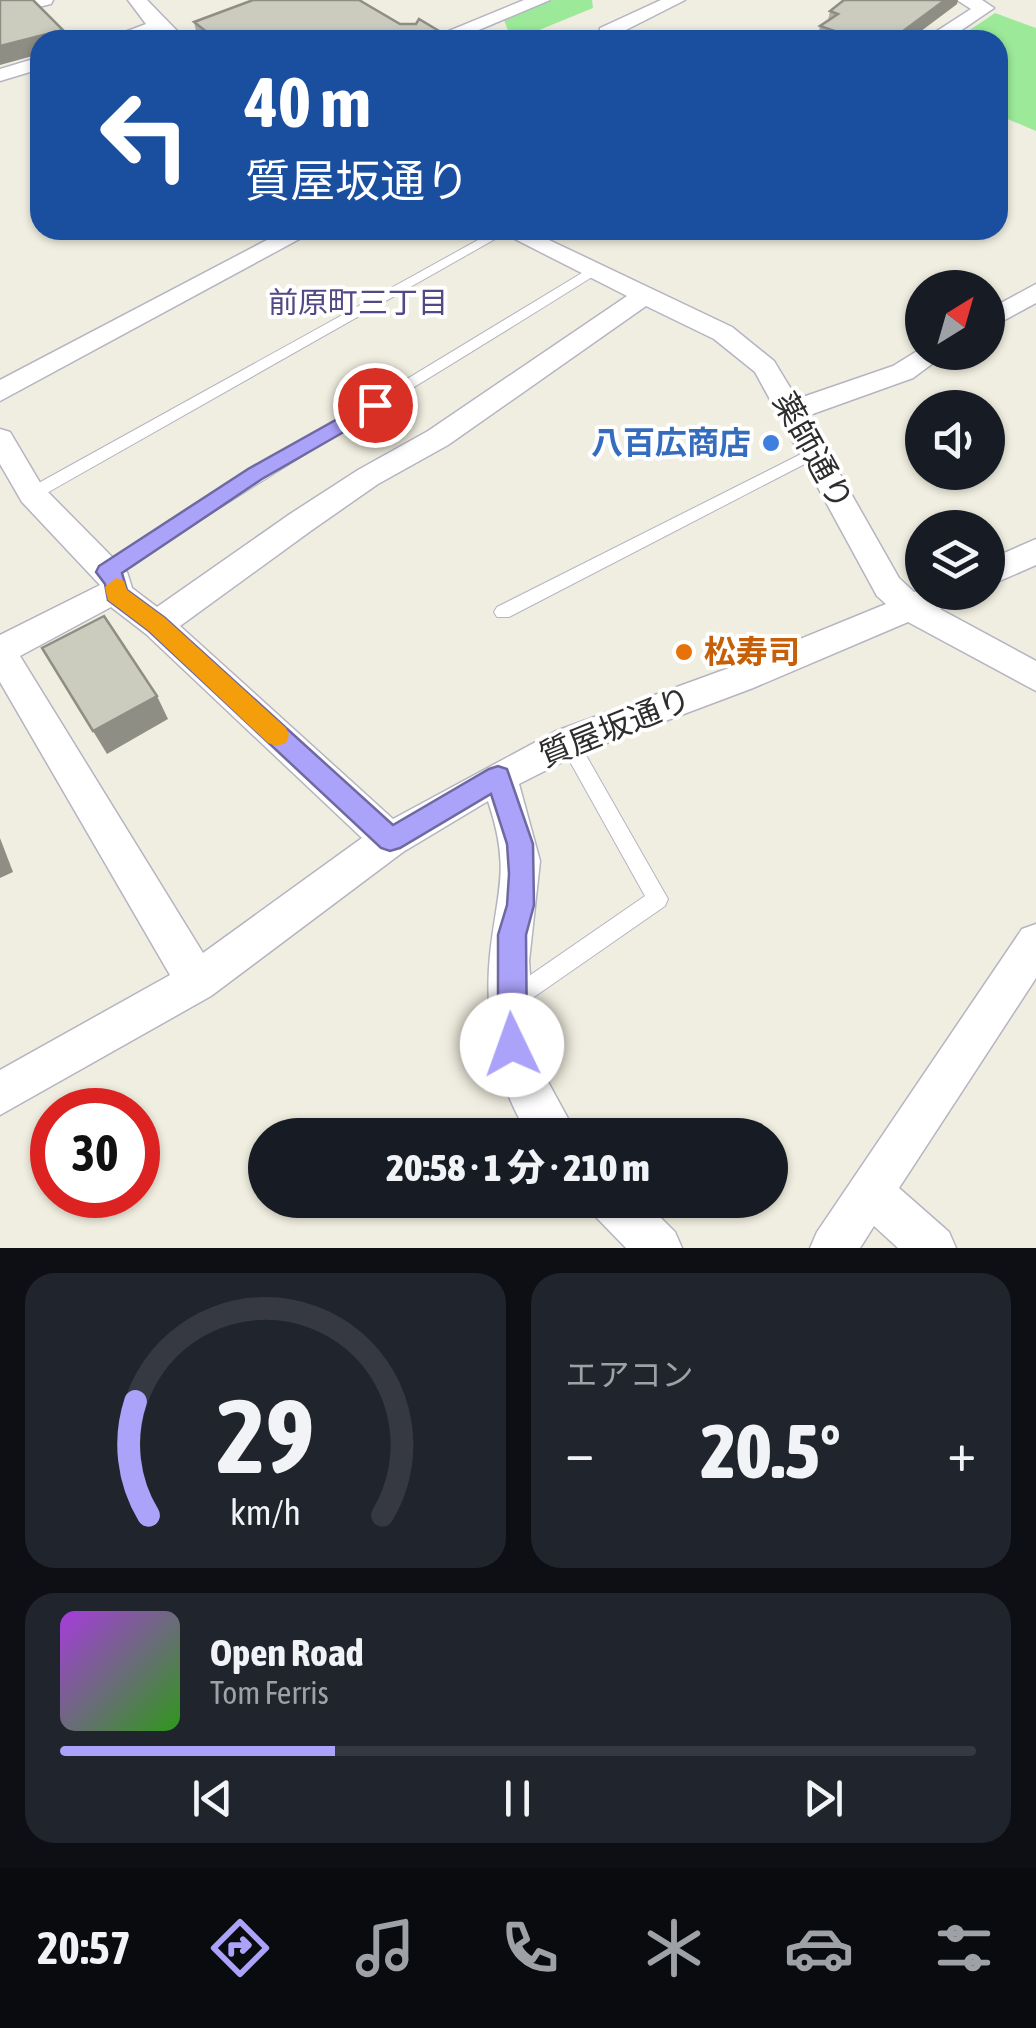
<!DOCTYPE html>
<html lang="ja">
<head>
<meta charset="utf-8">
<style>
	:root { --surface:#171b24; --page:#20242c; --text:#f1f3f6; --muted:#9ea1a6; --line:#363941; --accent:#aba2fa }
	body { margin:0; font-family:"Asap Condensed","Noto Sans JP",sans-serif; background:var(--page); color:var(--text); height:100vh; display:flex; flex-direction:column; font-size:38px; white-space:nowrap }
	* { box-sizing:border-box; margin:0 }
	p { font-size:32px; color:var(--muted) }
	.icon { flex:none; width:55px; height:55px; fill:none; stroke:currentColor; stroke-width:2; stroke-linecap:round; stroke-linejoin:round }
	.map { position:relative; height:1248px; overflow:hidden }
	.panel { display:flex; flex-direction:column; gap:25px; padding:25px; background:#0d0f14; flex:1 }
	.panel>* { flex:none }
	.banner { position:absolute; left:30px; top:30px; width:978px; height:210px; border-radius:30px; box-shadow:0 2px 8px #0004; background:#1a4fa0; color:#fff; overflow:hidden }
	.needle { width:65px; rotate:37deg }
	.fabs { position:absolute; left:905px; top:270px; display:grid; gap:20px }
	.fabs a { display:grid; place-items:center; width:100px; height:100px; border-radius:50%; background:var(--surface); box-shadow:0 2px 8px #0004; font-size:50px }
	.speed { position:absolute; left:30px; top:1088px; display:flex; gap:20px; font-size:50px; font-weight:700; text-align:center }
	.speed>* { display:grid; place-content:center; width:130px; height:130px; border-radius:50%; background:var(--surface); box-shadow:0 2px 8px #0004; line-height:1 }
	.speed .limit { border:15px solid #d22; background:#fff; color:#111 }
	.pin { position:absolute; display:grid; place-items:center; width:85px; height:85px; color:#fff; margin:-42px; border:5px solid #fff; border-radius:50%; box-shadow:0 2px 10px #0007 }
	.me { position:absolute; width:110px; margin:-55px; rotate:357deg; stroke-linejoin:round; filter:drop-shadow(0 0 8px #0008) }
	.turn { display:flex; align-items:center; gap:35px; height:210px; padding:0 50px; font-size:45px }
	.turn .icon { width:130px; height:130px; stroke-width:2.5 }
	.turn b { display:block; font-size:70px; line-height:85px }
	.big { font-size:75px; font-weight:800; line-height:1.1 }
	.panel .tile { flex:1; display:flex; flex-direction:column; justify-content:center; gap:15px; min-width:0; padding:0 35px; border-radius:30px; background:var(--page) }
	.panel .dial { align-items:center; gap:0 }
	.dial svg { height:260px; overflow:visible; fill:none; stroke:var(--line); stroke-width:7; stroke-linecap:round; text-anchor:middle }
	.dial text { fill:var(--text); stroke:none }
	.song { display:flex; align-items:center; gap:30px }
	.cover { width:120px; height:120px; border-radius:15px; background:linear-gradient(135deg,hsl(280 70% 55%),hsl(110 70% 35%)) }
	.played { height:10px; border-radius:5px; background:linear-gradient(90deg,var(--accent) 30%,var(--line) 30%) }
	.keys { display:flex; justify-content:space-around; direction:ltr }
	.heat { display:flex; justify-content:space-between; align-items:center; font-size:55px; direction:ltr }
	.panel .tiles { flex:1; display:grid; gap:25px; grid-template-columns:1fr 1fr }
	.tile:last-child { grid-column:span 2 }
	.trip { position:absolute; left:248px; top:1118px; width:540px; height:100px; border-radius:50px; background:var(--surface); box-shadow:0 2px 8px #0004; font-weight:800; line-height:100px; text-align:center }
	.dock { display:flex; height:160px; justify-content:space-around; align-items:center; background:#090b0e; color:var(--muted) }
	.dock .icon { width:70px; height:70px }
	.dock .active { color:var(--accent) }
	.dock b { font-size:45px; color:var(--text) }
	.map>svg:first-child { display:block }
	.green { fill:#9cea99 }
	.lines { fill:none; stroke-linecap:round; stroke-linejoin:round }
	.lane-casing { stroke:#b5b4c2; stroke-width:2 }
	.street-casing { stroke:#b5b4c2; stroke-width:3 }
	.lane { fill:#fff; fill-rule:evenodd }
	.street { fill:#fff; fill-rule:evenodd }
	.wall { fill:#afafa3 }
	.shaded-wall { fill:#8e8e85 }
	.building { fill:#cbcbbe; stroke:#8e8e85; stroke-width:2.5 }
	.route { fill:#aba2fa; stroke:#6f69a2; stroke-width:2.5 }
	.slow { fill:#f59e0b }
	.shop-dot { fill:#3f7fe0; stroke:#fff; stroke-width:4 }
	.food-dot { fill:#e8710a; stroke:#fff; stroke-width:4 }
	.labels { text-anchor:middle; stroke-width:8; stroke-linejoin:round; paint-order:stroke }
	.far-neighbourhood-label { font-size:30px; fill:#514983; stroke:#fff }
	.shop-label { font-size:32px; font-weight:bold; fill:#366cbe; stroke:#fff; text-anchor:end }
	.street-label { font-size:32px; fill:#2e2e2e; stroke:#fff }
	.food-label { font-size:32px; font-weight:bold; fill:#c56008; stroke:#fff; text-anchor:start }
</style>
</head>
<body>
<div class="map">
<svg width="1036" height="1248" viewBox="0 0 1036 1248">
	<rect width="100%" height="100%" fill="#f0eee0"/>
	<g class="green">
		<path d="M553,0H592L593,8L527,35L509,33L504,20Z"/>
		<path d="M995,13L1036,28V131L998,115V40H955Z"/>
	</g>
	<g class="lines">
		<defs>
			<g id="lane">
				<path d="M496,230H511L38,498H26L24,494L26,490Z"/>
				<path d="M595,265L600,266V272C438,374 273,471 113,577H101L99,572L101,567L161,528Z"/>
				<path d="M815,447L820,448L823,452L820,456L509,617H497L494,612L497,607Z"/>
				<path d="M568,734L575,736L668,899L665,906L511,1013L503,1010L500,1002L503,994L645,896L559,742L561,736Z"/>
			</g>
			<g id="street">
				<path d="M19,0H53L51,4L0,16V4Z"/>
				<path d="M128,0H147L186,40H164L155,33L134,40H104L146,24Z"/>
				<path d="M524,0H550L455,40H427Z"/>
				<path d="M661,0H685L618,34L620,40H600V28Z"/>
				<path d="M957,0H982L994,8L947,40H923L971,9Z"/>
				<path d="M40,57V69L0,81V69Z"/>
				<path d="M286,230H316L0,401V380Z"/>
				<path d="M497,230H528L732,327L774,361L797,399L893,366L922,348V352H948L913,378L807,416L899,578L914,592L922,589V592H963L958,601L940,609L1036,661V691L908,622L753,688L580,753L519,784L540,861L529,961L535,1040L547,1080L577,1135H529C495,1083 484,1016 490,955C497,889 511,870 488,801L403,852L211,996L0,1115V1070L170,975L0,682V635L100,585L22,502L0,464V429L10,432L42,486L127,572L132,588L157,607L290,514L358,470L428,431L627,296ZM646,306L714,339L755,372L877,596L886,604L729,668L556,731L393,819L180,626L312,530L378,484L448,445ZM111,607L146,634L362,838L203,953L20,656Z"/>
				<path d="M1036,284V303L988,329V310Z"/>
				<path d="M1036,539V565L988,586V560Z"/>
				<path d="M1036,924V978L899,1188L949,1232L956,1248H898L874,1226L860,1248H810L817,1232L1022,929Z"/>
				<path d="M588,1200H643L675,1232L682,1248H626L595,1216Z"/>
			</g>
		</defs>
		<use href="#lane" class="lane-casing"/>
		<use href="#street" class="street-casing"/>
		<use href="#lane" class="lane"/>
		<use href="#street" class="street"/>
	</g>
	<g class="wall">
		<path d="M957,4L909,40H817L820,26L828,20L830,11Z"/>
		<path d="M194,22L400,24L454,40H198Z"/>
	</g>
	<g class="shaded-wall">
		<path d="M945,0H958L957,4L909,40H891Z"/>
		<path d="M63,30L66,40H40V54L0,65V46Z"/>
		<path d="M157,696L168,719L107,754L93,731Z"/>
		<path d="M0,838L13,872L0,878Z"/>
	</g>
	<g class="building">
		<path d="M0,0H33L63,30L0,46Z"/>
		<path d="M253,0H359L400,24H416L419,19L454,40H217L194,22Z"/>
		<path d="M844,0H945L891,40H836L846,35L820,26L838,14L830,11Z"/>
		<path d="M104,616L157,696L93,731L42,648Z"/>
	</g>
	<path class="route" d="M375,398L384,405L382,410L262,479L122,573L127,590L165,618L393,825L489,769L498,766L507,769L533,844L534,905L526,935L527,1045L523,1056L512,1060L502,1056L498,1045V935L507,905L509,874L507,844L491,794L400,848L390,851L381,848L149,631L108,600L105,584L96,572L99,566L248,469Z"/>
	<path class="slow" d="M116,578L124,581L127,590L165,618L286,728L289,735L286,743L277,746L268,743L149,631L108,600L105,587Z"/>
	<circle class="shop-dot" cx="771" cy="443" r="10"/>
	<circle class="food-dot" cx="684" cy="652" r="10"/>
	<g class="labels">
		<g class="far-neighbourhood-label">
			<text x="358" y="313">前原町三丁目</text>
		</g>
		<g class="shop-label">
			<text x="751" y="454">八百広商店</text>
		</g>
		<g class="street-label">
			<text transform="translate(813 451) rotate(61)" y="11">薬師通り</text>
			<text transform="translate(615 727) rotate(-22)" y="11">質屋坂通り</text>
		</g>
		<g class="food-label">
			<text x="704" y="663">松寿司</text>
		</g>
	</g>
</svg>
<div class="fabs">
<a><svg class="needle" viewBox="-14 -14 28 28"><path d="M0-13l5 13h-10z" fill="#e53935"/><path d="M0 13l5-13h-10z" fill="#9ea1a6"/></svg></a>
<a><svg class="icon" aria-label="sound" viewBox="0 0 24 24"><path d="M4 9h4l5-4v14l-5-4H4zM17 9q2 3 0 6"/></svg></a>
<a><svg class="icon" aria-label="layers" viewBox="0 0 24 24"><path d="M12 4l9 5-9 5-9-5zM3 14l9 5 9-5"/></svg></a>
</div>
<div class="speed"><div class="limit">30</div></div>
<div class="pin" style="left:375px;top:405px;background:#d93025"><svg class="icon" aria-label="arrive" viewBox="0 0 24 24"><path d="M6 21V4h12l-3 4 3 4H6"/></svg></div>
<svg class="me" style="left:512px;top:1045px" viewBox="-20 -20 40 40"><circle r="19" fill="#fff"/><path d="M0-13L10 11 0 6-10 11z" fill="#aba2fa"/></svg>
<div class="trip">20:58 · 1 分 · 210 m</div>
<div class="banner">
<div class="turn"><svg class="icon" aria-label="left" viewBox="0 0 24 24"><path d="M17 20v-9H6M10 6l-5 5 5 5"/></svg><div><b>40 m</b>質屋坂通り</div></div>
</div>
</div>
<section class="panel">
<div class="tiles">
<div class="tile dial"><svg viewBox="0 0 100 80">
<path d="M14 69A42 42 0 1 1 86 69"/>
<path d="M14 69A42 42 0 0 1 10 34" stroke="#aba2fa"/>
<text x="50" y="56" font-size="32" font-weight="700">29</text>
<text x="50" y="72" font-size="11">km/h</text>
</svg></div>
<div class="tile"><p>エアコン</p>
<div class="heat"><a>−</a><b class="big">20.5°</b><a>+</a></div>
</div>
<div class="tile">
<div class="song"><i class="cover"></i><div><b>Open Road</b><p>Tom Ferris</p></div></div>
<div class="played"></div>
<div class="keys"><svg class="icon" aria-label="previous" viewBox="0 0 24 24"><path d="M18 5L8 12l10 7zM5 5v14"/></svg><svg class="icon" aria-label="pause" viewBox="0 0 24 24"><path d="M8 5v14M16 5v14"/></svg><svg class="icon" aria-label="next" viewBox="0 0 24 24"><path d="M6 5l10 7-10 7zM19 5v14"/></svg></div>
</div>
</div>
</section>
<nav class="dock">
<b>20:57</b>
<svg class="icon active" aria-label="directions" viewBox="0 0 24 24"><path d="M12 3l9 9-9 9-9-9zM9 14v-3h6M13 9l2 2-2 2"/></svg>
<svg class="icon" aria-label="music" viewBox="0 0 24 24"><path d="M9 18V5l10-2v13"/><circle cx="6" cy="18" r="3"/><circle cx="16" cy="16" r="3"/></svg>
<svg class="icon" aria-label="phone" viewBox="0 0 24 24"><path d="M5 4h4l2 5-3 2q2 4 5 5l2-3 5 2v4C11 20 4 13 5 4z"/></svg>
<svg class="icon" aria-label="climate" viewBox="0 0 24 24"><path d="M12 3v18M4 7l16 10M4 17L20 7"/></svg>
<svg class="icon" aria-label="car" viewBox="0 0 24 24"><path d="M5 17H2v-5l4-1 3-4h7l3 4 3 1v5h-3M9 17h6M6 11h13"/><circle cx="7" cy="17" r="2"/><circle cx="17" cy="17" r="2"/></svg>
<svg class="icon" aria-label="filters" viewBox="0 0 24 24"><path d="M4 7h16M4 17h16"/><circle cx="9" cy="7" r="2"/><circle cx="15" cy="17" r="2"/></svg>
</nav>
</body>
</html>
